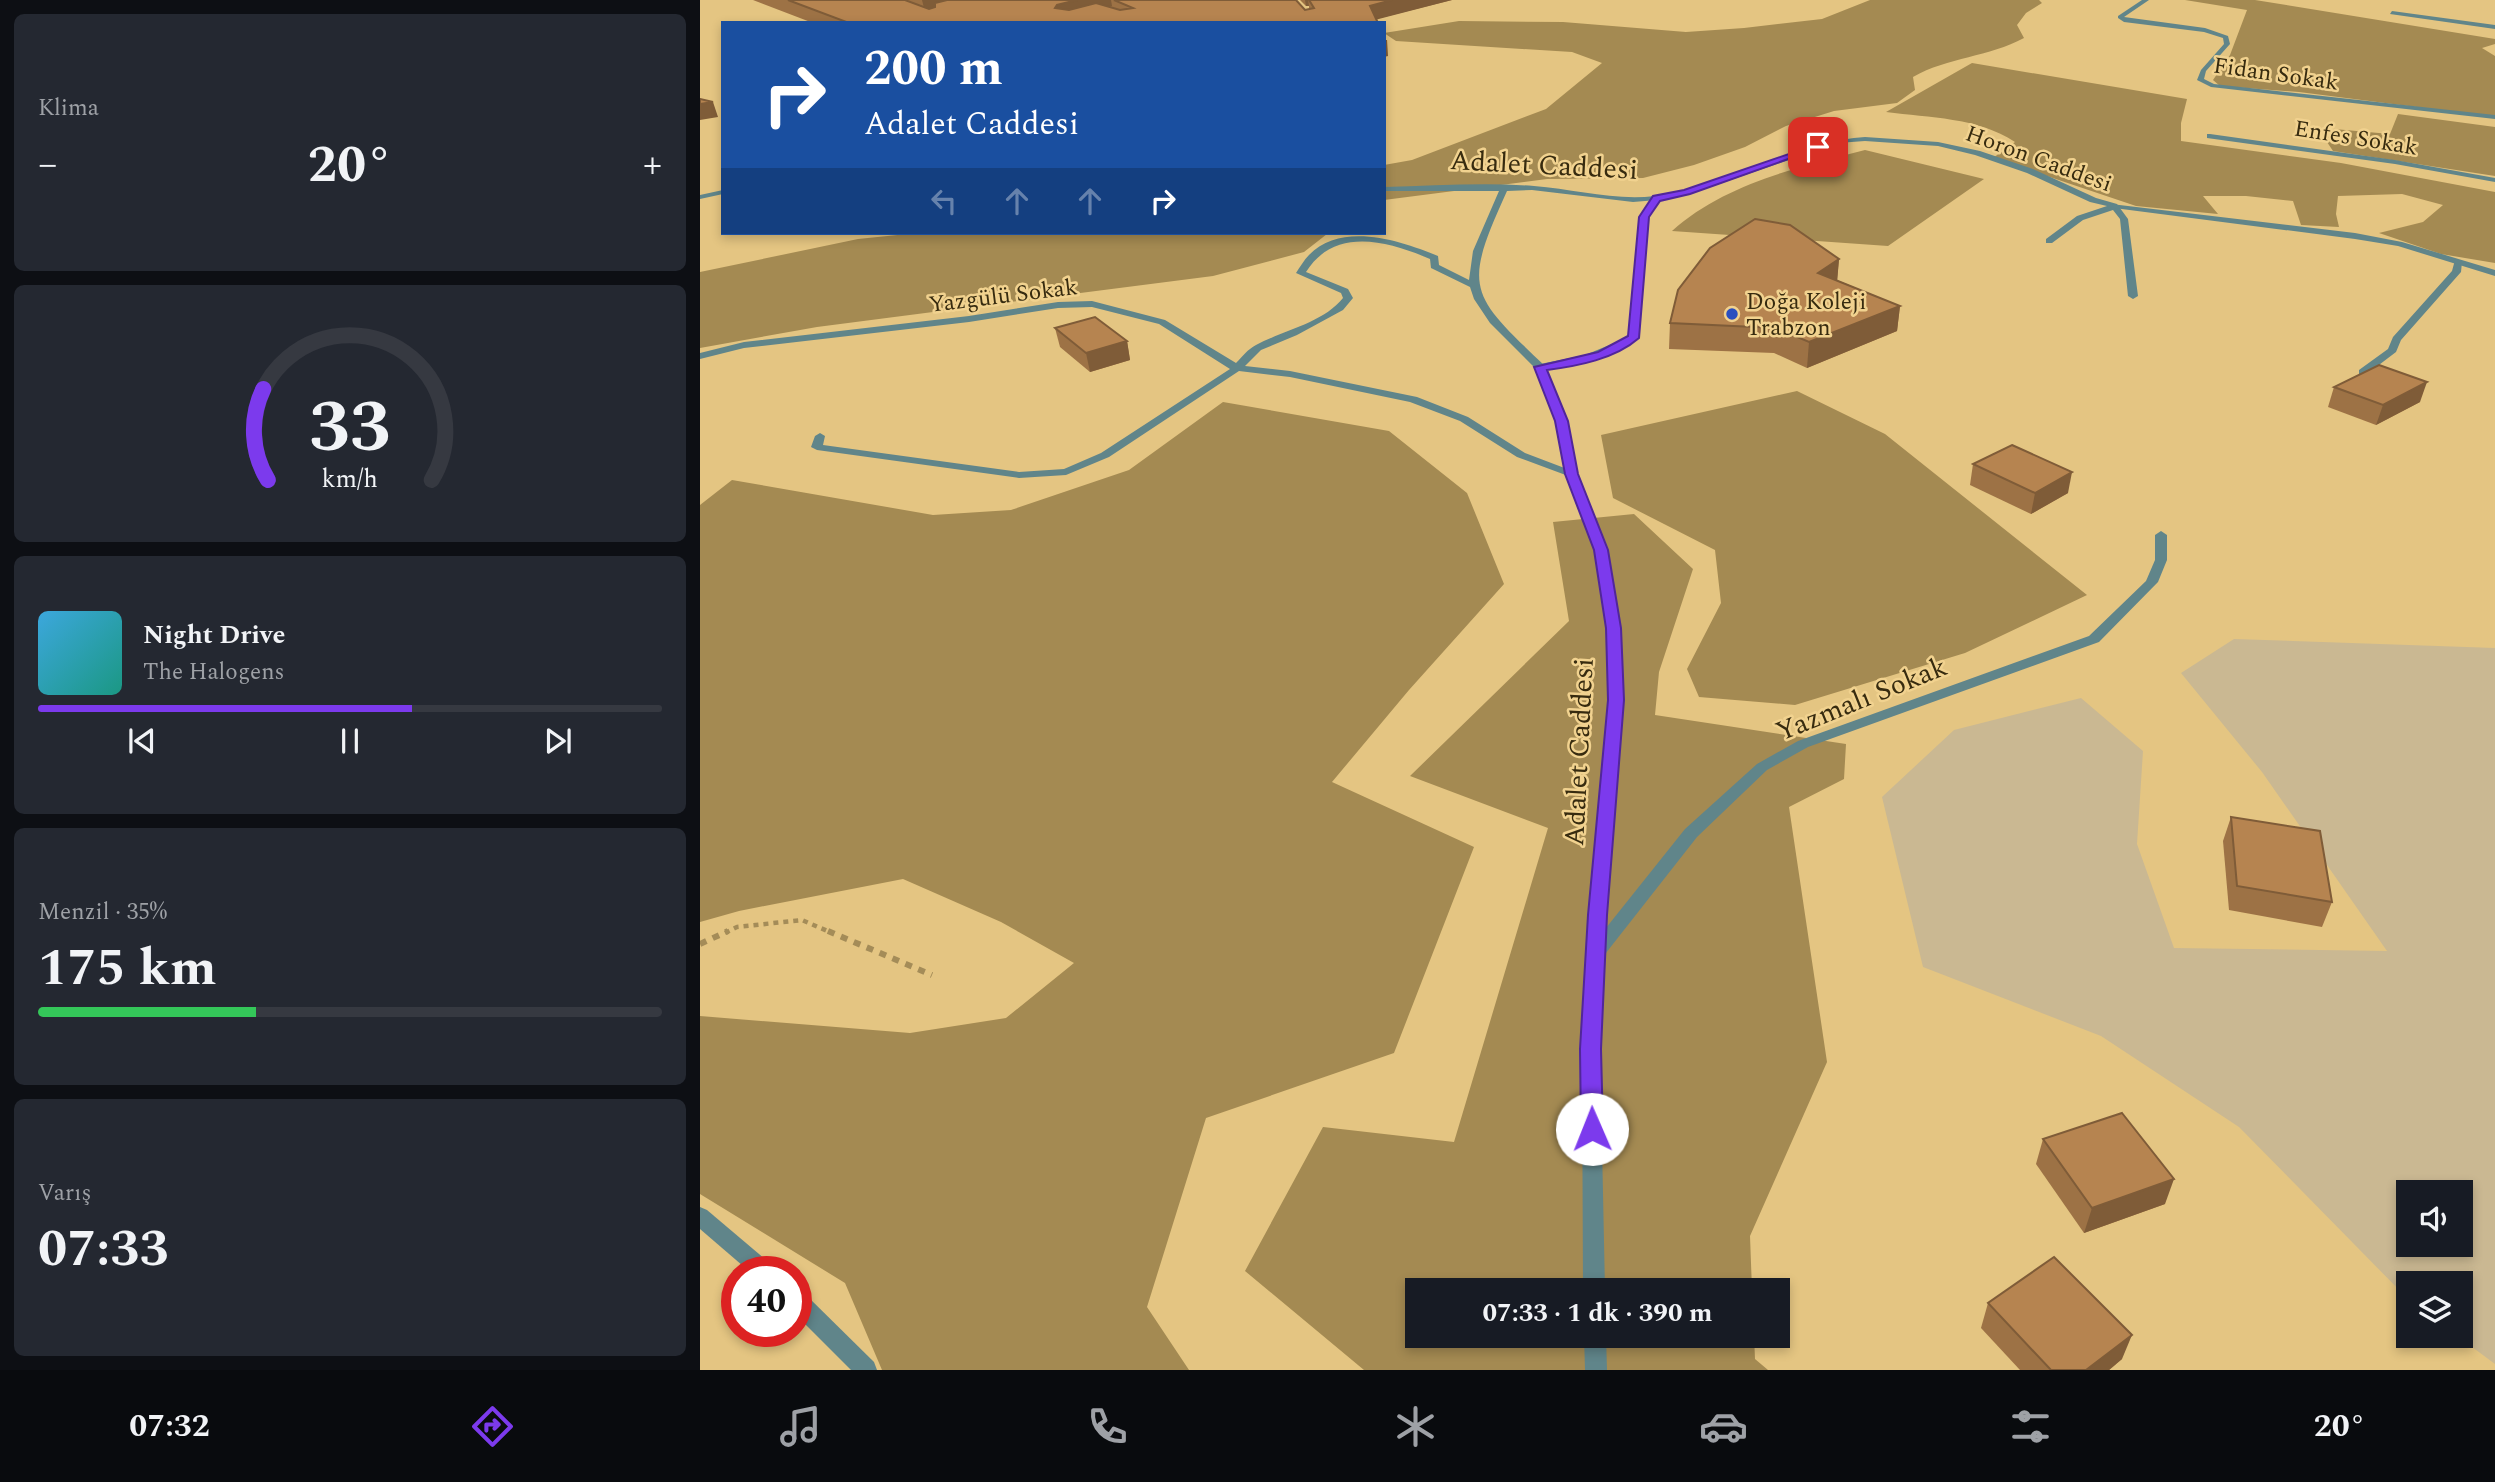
<!DOCTYPE html>
<html lang="tr">
<head>
<meta charset="utf-8">
<style>
	:root { --surface:#171b24; --page:#242831; --text:#f1f3f6; --muted:#9ea1a6; --line:#363941; --accent:#7c3aed }
	body { margin:0; font-family:Spectral,serif; background:var(--page); color:var(--text); height:100vh; display:flex; flex-direction:column; font-size:26px; white-space:nowrap }
	* { box-sizing:border-box; margin:0 }
	p { font-size:23px; color:var(--muted) }
	.icon { flex:none; width:38px; height:38px; fill:none; stroke:currentColor; stroke-width:2; stroke-linecap:round; stroke-linejoin:round }
	.map { position:relative; flex:1; overflow:hidden }
	.sheet { display:flex; flex-direction:column; gap:14px; padding:14px; background:#0d0f14; width:700px }
	.sheet>* { flex:none }
	.guide { position:absolute; left:21px; top:21px; width:665px; height:214px; border-radius:0px; box-shadow:0 4px 10px #0003; background:#1a4fa0; color:#fff; overflow:hidden }
	.controls { position:absolute; left:1696px; top:1180px; display:grid; gap:14px }
	.controls a { display:grid; place-items:center; width:77px; height:77px; border-radius:0px; background:var(--surface); box-shadow:0 4px 10px #0003; font-size:35px }
	.speed { position:absolute; left:21px; top:1256px; display:flex; gap:14px; font-size:35px; font-weight:700; text-align:center }
	.speed>* { display:grid; place-content:center; width:91px; height:91px; border-radius:50%; background:var(--surface); box-shadow:0 4px 10px #0003; line-height:1 }
	.speed .limit { border:10px solid #d22; background:#fff; color:#111 }
	.pin { position:absolute; display:grid; place-items:center; width:60px; height:60px; color:#fff; margin:-30px; border-radius:14px; box-shadow:0 4px 10px #0006 }
	.me { position:absolute; width:77px; margin:-38px; rotate:359deg; stroke-linejoin:round; filter:drop-shadow(0 0 5px #0008) }
	.turn { display:flex; align-items:center; gap:24px; height:147px; padding:0 28px; font-size:32px }
	.turn .icon { width:91px; height:91px; stroke-width:2.5 }
	.turn b { display:block; font-size:49px; line-height:60px }
	.lanes { display:flex; align-items:center; height:66px; padding:0 28px; background:#0003; justify-content:center; gap:35px; direction:ltr }
	.lanes .off { opacity:.35 }
	.big { font-size:52px; font-weight:700; line-height:1.1 }
	.sheet .card { flex:1; display:flex; flex-direction:column; justify-content:center; gap:10px; min-width:0; padding:0 24px; border-radius:10px; background:var(--page) }
	.sheet .dial { align-items:center; gap:0 }
	.dial svg { height:182px; overflow:visible; fill:none; stroke:var(--line); stroke-width:7; stroke-linecap:round; text-anchor:middle }
	.dial text { fill:var(--text); stroke:none }
	.song { display:flex; align-items:center; gap:21px }
	.cover { width:84px; height:84px; border-radius:10px; background:linear-gradient(135deg,hsl(200 70% 55%),hsl(170 70% 35%)) }
	.played { height:7px; border-radius:4px; background:linear-gradient(90deg,var(--accent) 60%,var(--line) 60%) }
	.keys { display:flex; justify-content:space-around; direction:ltr }
	.heat { display:flex; justify-content:space-between; align-items:center; font-size:38px; direction:ltr }
	.charge { height:10px; border-radius:5px; background:linear-gradient(90deg,#34c759 35%,var(--line) 0) }
	.trip { position:absolute; left:705px; top:1278px; width:385px; height:70px; border-radius:0px; background:var(--surface); box-shadow:0 4px 10px #0003; font-weight:700; line-height:70px; text-align:center }
	.tab-bar { display:flex; height:112px; justify-content:space-around; align-items:center; background:#090b0e; color:var(--muted) }
	.tab-bar .icon { width:49px; height:49px }
	.tab-bar .on { color:var(--accent) }
	.tab-bar b { font-size:32px; color:var(--text) }
	main { display:flex; flex:1; min-height:0 }
	.map>svg:first-child { display:block }
	.green { fill:#cab892; fill-rule:evenodd }
	.forest { fill:#a48a52 }
	.lines { fill:none; stroke-linecap:round; stroke-linejoin:round }
	.path-far1 { stroke:#a48c58; stroke-width:4.5; stroke-dasharray:5 5; stroke-linecap:butt }
	.path { stroke:#a48c58; stroke-width:6; stroke-dasharray:7 7; stroke-linecap:butt }
	.minor { fill:#60858a; fill-rule:evenodd }
	.tertiary { fill:#60858a; fill-rule:evenodd }
	.wall { fill:#9d7245 }
	.shaded-wall { fill:#7f5c38 }
	.building { fill:#b68450; stroke:#7f5c38; stroke-width:2 }
	.route { fill:#7c3aed; stroke:#51269a; stroke-width:2 }
	.poi-dot { fill:#2a4fbf; stroke:#f1d28f; stroke-width:2.5 }
	.labels { text-anchor:middle; stroke-width:5; stroke-linejoin:round; paint-order:stroke }
	.far-street-label { font-size:23px; fill:#372b0f; stroke:#f1d28f }
	.far-poi-label { font-size:23px; fill:#372b0f; stroke:#f1d28f; text-anchor:start }
	.street-label { font-size:28px; fill:#372b0f; stroke:#f1d28f }
</style>
</head>
<body>
<main>
<section class="sheet">
<div class="card"><p>Klima</p>
<div class="heat"><a>−</a><b class="big">20°</b><a>+</a></div>
</div>
<div class="card dial"><svg viewBox="0 0 100 80">
<path d="M14 69A42 42 0 1 1 86 69"/>
<path d="M14 69A42 42 0 0 1 12 29" stroke="#7c3aed"/>
<text x="50" y="56" font-size="32" font-weight="700">33</text>
<text x="50" y="72" font-size="11">km/h</text>
</svg></div>
<div class="card">
<div class="song"><i class="cover"></i><div><b>Night Drive</b><p>The Halogens</p></div></div>
<div class="played"></div>
<div class="keys"><svg class="icon" aria-label="previous" viewBox="0 0 24 24"><path d="M18 5L8 12l10 7zM5 5v14"/></svg><svg class="icon" aria-label="pause" viewBox="0 0 24 24"><path d="M8 5v14M16 5v14"/></svg><svg class="icon" aria-label="next" viewBox="0 0 24 24"><path d="M6 5l10 7-10 7zM19 5v14"/></svg></div>
</div>
<div class="card"><p>Menzil · 35%</p><b class="big">175 km</b><div class="charge"></div></div>
<div class="card"><p>Varış</p><b class="big">07:33</b></div>
</section>
<div class="map">
<svg width="1795" height="1370" viewBox="0 0 1795 1370">
	<rect width="100%" height="100%" fill="#e4c582"/>
	<path class="green" d="M1534,639L1795,648V1364L1756,1335H1760V1283H1708V1299L1539,1127L1401,1036L1223,967L1182,797L1254,730L1381,698L1443,751L1437,844L1474,948L1687,951L1562,772L1481,673ZM1708,1192H1760V1244H1708Z"/>
	<g class="forest">
		<path d="M1170,0H1339L1342,3L1326,13L1317,25L1324,38C1289,57 1248,57 1213,77L1215,90L1197,103L1134,111L1086,126L1045,147L994,165L943,178L847,179L684,200V165L712,160L846,109L902,63L872,52L696,41L684,33L759,21L863,22L986,32L1044,28L1122,19Z"/>
		<path d="M1485,0H1555L1795,39V44L1782,48L1795,56V117L1599,92L1520,86L1513,80L1530,55L1547,10Z"/>
		<path d="M1272,63L1487,99L1481,123V141L1641,163L1795,192V263L1741,254L1679,233L1723,222L1743,205L1702,194L1638,196L1636,214L1639,227L1601,225L1593,201L1546,196H1503L1518,214L1436,206L1293,158L1315,142C1277,117 1230,118 1186,112Z"/>
		<path d="M1698,114L1795,127V176L1633,151L1625,139L1634,129L1690,134Z"/>
		<path d="M1165,150L1284,179L1188,246L972,231C1024,184 1099,167 1165,150Z"/>
		<path d="M217,233H626L627,234L604,252L513,276L117,327L0,348V272L158,239Z"/>
		<path d="M1097,391L1185,434L1387,595L1265,653L1095,705L999,697L987,669L1021,603L1015,550L913,498L901,435Z"/>
		<path d="M523,402L689,431L767,493L804,584L709,690L632,782L774,847L694,1053L506,1118L447,1307L489,1370H182L145,1283L0,1194V1016L210,1033L306,1018L374,963L301,922L203,879L39,911L0,922V505L32,480L233,515L311,510L429,470Z"/>
		<path d="M934,514L993,569L959,672L955,715L1146,744L1144,779L1089,807L1127,1062L1050,1236L1052,1290H718V1335H1054L1055,1359L1068,1370H664L545,1271L623,1127L754,1142L848,828L710,776L869,621L853,522Z"/>
	</g>
	<g class="lines">
		<path class="path-far1" d="M25,933L37,927L102,920L132,933"/>
		<g class="path">
			<path d="M128,931L232,975"/>
			<path d="M0,944L28,931"/>
		</g>
		<g class="minor">
			<path d="M1442,0H1449L1424,17L1505,28L1528,36L1530,44L1506,71L1504,79L1514,84L1795,115V119L1511,87L1497,80L1501,70L1524,44L1523,38L1504,32L1424,22L1418,18V16Z"/>
			<path d="M1692,11L1795,25V29L1690,14Z"/>
			<path d="M1510,134L1695,160L1795,178V182L1695,164L1507,138V134Z"/>
			<path d="M1165,137L1238,142L1280,151L1333,169L1396,198L1417,204L1428,219L1438,296L1433,299L1428,296L1420,219L1413,210L1383,220L1352,243H1346V239L1377,216L1407,206L1390,202L1327,173L1275,155L1238,146L1165,141L1138,143L990,194L957,200L933,202L832,190L807,191C763,288 768,293 844,365V369H836L790,323L774,299L770,287L731,268L730,259C688,241 635,226 606,272L648,289L653,298L643,310L597,335L561,350L545,366L590,371L717,397L768,417L825,453L875,472V476L871,477L817,457L760,421L710,402L590,377L539,371L409,457L366,475L319,478L117,450L111,447L115,436L120,433L125,436L123,445L319,472L364,469L401,453L530,369L459,324L392,307L358,308L269,322L44,348L0,359V353L44,342L269,316L358,302L392,301L465,320L536,363C542,357 548,349 556,345C584,330 623,323 643,298L641,293L596,273C600,267 604,260 609,255C642,221 701,241 738,256L739,265L769,280L773,251L799,191H684V187C734,186 784,182 834,186C874,189 915,201 955,196C1028,187 1092,142 1165,137Z"/>
			<path d="M1755,260L1762,262L1761,272L1701,340L1696,352L1667,374H1659V370L1688,349L1693,337L1752,271Z"/>
			<path d="M1461,531L1467,535V560L1458,582L1399,642L1108,747L1067,770L997,837L902,958L896,959L890,958L887,953L890,948L985,829L1057,764L1098,741L1389,636L1446,581L1455,560V535Z"/>
			<path d="M0,1207L7,1210L72,1265L75,1272H50L0,1229Z"/>
			<path d="M96,1290L104,1293L174,1362L177,1370H151L96,1315Z"/>
		</g>
		<g class="tertiary">
			<path d="M23,190V194L0,199V195Z"/>
			<path d="M954,196L961,198L948,217L939,338L892,359L846,369L867,421L877,474L907,550L920,628L923,700L907,896L900,1049L905,1290H883L882,1049L891,896L909,700L906,628L895,550L865,474L857,421L835,367L840,364L885,355L929,337L940,217Z"/>
			<path d="M1411,204L1655,233L1702,242L1795,270V276L1698,246L1655,239L1414,208L1410,206Z"/>
			<path d="M884,1335H906L907,1370H885Z"/>
		</g>
	</g>
	<g class="wall">
		<path d="M53,0H596L605,10L609,9V6H606L600,0H752L676,19L678,23H113Z"/>
		<path d="M1139,259L1137,280L1200,306L1197,331L1107,368L1074,353L969,349L970,323Z"/>
		<path d="M355,328L427,341L430,360L390,372L360,347Z"/>
		<path d="M1634,387L1720,402L1676,425L1628,407Z"/>
		<path d="M1273,464L1368,493L1331,514L1270,485Z"/>
		<path d="M1531,817L1632,902L1622,927L1529,910L1523,841Z"/>
		<path d="M1343,1139L1465,1204L1384,1233L1336,1164Z"/>
		<path d="M1288,1303L1422,1359L1409,1370H1320L1281,1328Z"/>
	</g>
	<g class="shaded-wall">
		<path d="M222,0H286L225,12Z"/>
		<path d="M377,0H411L412,6L360,20L355,8L357,5Z"/>
		<path d="M605,0H608L609,6H606Z"/>
		<path d="M692,0H752L671,21L670,6Z"/>
		<path d="M684,40H687L688,56L684,57Z"/>
		<path d="M13,102L18,117L0,120V104Z"/>
		<path d="M1139,259L1137,283L1118,273Z"/>
		<path d="M1200,306L1197,331L1107,368L1109,342Z"/>
		<path d="M427,341L430,360L390,372L386,353Z"/>
		<path d="M1727,382L1720,402L1676,425L1683,405Z"/>
		<path d="M1372,472L1368,493L1331,514L1335,493Z"/>
		<path d="M1474,1179L1465,1204L1384,1233L1392,1208Z"/>
		<path d="M1432,1335L1422,1359L1409,1370H1386Z"/>
	</g>
	<g class="building">
		<path d="M88,0H205L229,9L235,7V3L247,0H377L357,5L355,8L369,10L396,3L420,10L433,8L414,0H596L605,10L614,8L609,0H692L670,6L678,23H149Z"/>
		<path d="M0,99L13,102L0,104Z"/>
		<path d="M1055,219L1090,225L1139,259L1118,273L1200,306L1109,342L1076,328L970,323L978,290L1010,248Z"/>
		<path d="M395,317L427,341L386,353L355,328Z"/>
		<path d="M1679,365L1727,382L1683,405L1634,387Z"/>
		<path d="M1312,445L1372,472L1335,493L1273,464Z"/>
		<path d="M1531,817L1620,831L1632,902L1537,886Z"/>
		<path d="M1422,1113L1474,1179L1392,1208L1343,1139Z"/>
		<path d="M1354,1257L1432,1335L1386,1370H1351L1288,1303Z"/>
	</g>
	<path class="route" d="M1115,145L1122,147L990,194L960,201L949,217L939,338C915,359 878,366 847,370L868,421L878,474L908,550L921,628L924,700L907,915L901,1049L903,1129L900,1136L892,1139L884,1136L881,1129L880,1049L888,915L908,700L906,628L894,550L865,474L855,421L834,367L898,352L928,336L939,217L953,196L984,190Z"/>
	<circle class="poi-dot" cx="1032" cy="314" r="7"/>
	<g class="labels">
		<g class="far-street-label">
			<text transform="translate(1576 73) rotate(8)" y="8">Fidan Sokak</text>
			<text transform="translate(1656 137) rotate(9)" y="8">Enfes Sokak</text>
			<text transform="translate(1339 158) rotate(20)" y="8">Horon Caddesi</text>
			<text transform="translate(303 295) rotate(-7)" y="8">Yazgülü Sokak</text>
		</g>
		<g class="far-poi-label">
			<text x="1046" y="309">Doğa Koleji<tspan x="1046" dy="26">Trabzon</tspan></text>
		</g>
		<g class="street-label">
			<text transform="translate(844 164) rotate(3)" y="10">Adalet Caddesi</text>
			<text transform="translate(1161 698) rotate(-22)" y="10">Yazmalı Sokak</text>
			<text transform="translate(878 752) rotate(-87)" y="10">Adalet Caddesi</text>
		</g>
	</g>
</svg>
<div class="controls">
<a><svg class="icon" aria-label="sound" viewBox="0 0 24 24"><path d="M4 9h4l5-4v14l-5-4H4zM17 9q2 3 0 6"/></svg></a>
<a><svg class="icon" aria-label="layers" viewBox="0 0 24 24"><path d="M12 4l9 5-9 5-9-5zM3 14l9 5 9-5"/></svg></a>
</div>
<div class="speed"><div class="limit">40</div></div>
<div class="pin" style="left:1118px;top:147px;background:#d93025"><svg class="icon" aria-label="arrive" viewBox="0 0 24 24"><path d="M6 21V4h12l-3 4 3 4H6"/></svg></div>
<svg class="me" style="left:892px;top:1129px" viewBox="-20 -20 40 40"><circle r="19" fill="#fff"/><path d="M0-13L10 11 0 6-10 11z" fill="#7c3aed"/></svg>
<div class="trip">07:33 · 1 dk · 390 m</div>
<div class="guide">
<div class="turn"><svg class="icon" aria-label="right" viewBox="0 0 24 24"><path d="M7 20v-9h11M14 6l5 5-5 5"/></svg><div><b>200 m</b>Adalet Caddesi</div></div>
<div class="lanes"><svg class="icon off" aria-label="left" viewBox="0 0 24 24"><path d="M17 20v-9H6M10 6l-5 5 5 5"/></svg><svg class="icon off" aria-label="ahead" viewBox="0 0 24 24"><path d="M12 20V5M6 11l6-6 6 6"/></svg><svg class="icon off" aria-label="ahead" viewBox="0 0 24 24"><path d="M12 20V5M6 11l6-6 6 6"/></svg><svg class="icon" aria-label="right" viewBox="0 0 24 24"><path d="M7 20v-9h11M14 6l5 5-5 5"/></svg></div>
</div>
</div>
</main>
<nav class="tab-bar">
<b>07:32</b>
<svg class="icon on" aria-label="directions" viewBox="0 0 24 24"><path d="M12 3l9 9-9 9-9-9zM9 14v-3h6M13 9l2 2-2 2"/></svg>
<svg class="icon" aria-label="music" viewBox="0 0 24 24"><path d="M9 18V5l10-2v13"/><circle cx="6" cy="18" r="3"/><circle cx="16" cy="16" r="3"/></svg>
<svg class="icon" aria-label="phone" viewBox="0 0 24 24"><path d="M5 4h4l2 5-3 2q2 4 5 5l2-3 5 2v4C11 20 4 13 5 4z"/></svg>
<svg class="icon" aria-label="climate" viewBox="0 0 24 24"><path d="M12 3v18M4 7l16 10M4 17L20 7"/></svg>
<svg class="icon" aria-label="car" viewBox="0 0 24 24"><path d="M5 17H2v-5l4-1 3-4h7l3 4 3 1v5h-3M9 17h6M6 11h13"/><circle cx="7" cy="17" r="2"/><circle cx="17" cy="17" r="2"/></svg>
<svg class="icon" aria-label="filters" viewBox="0 0 24 24"><path d="M4 7h16M4 17h16"/><circle cx="9" cy="7" r="2"/><circle cx="15" cy="17" r="2"/></svg>
<b>20°</b>
</nav>
</body>
</html>
